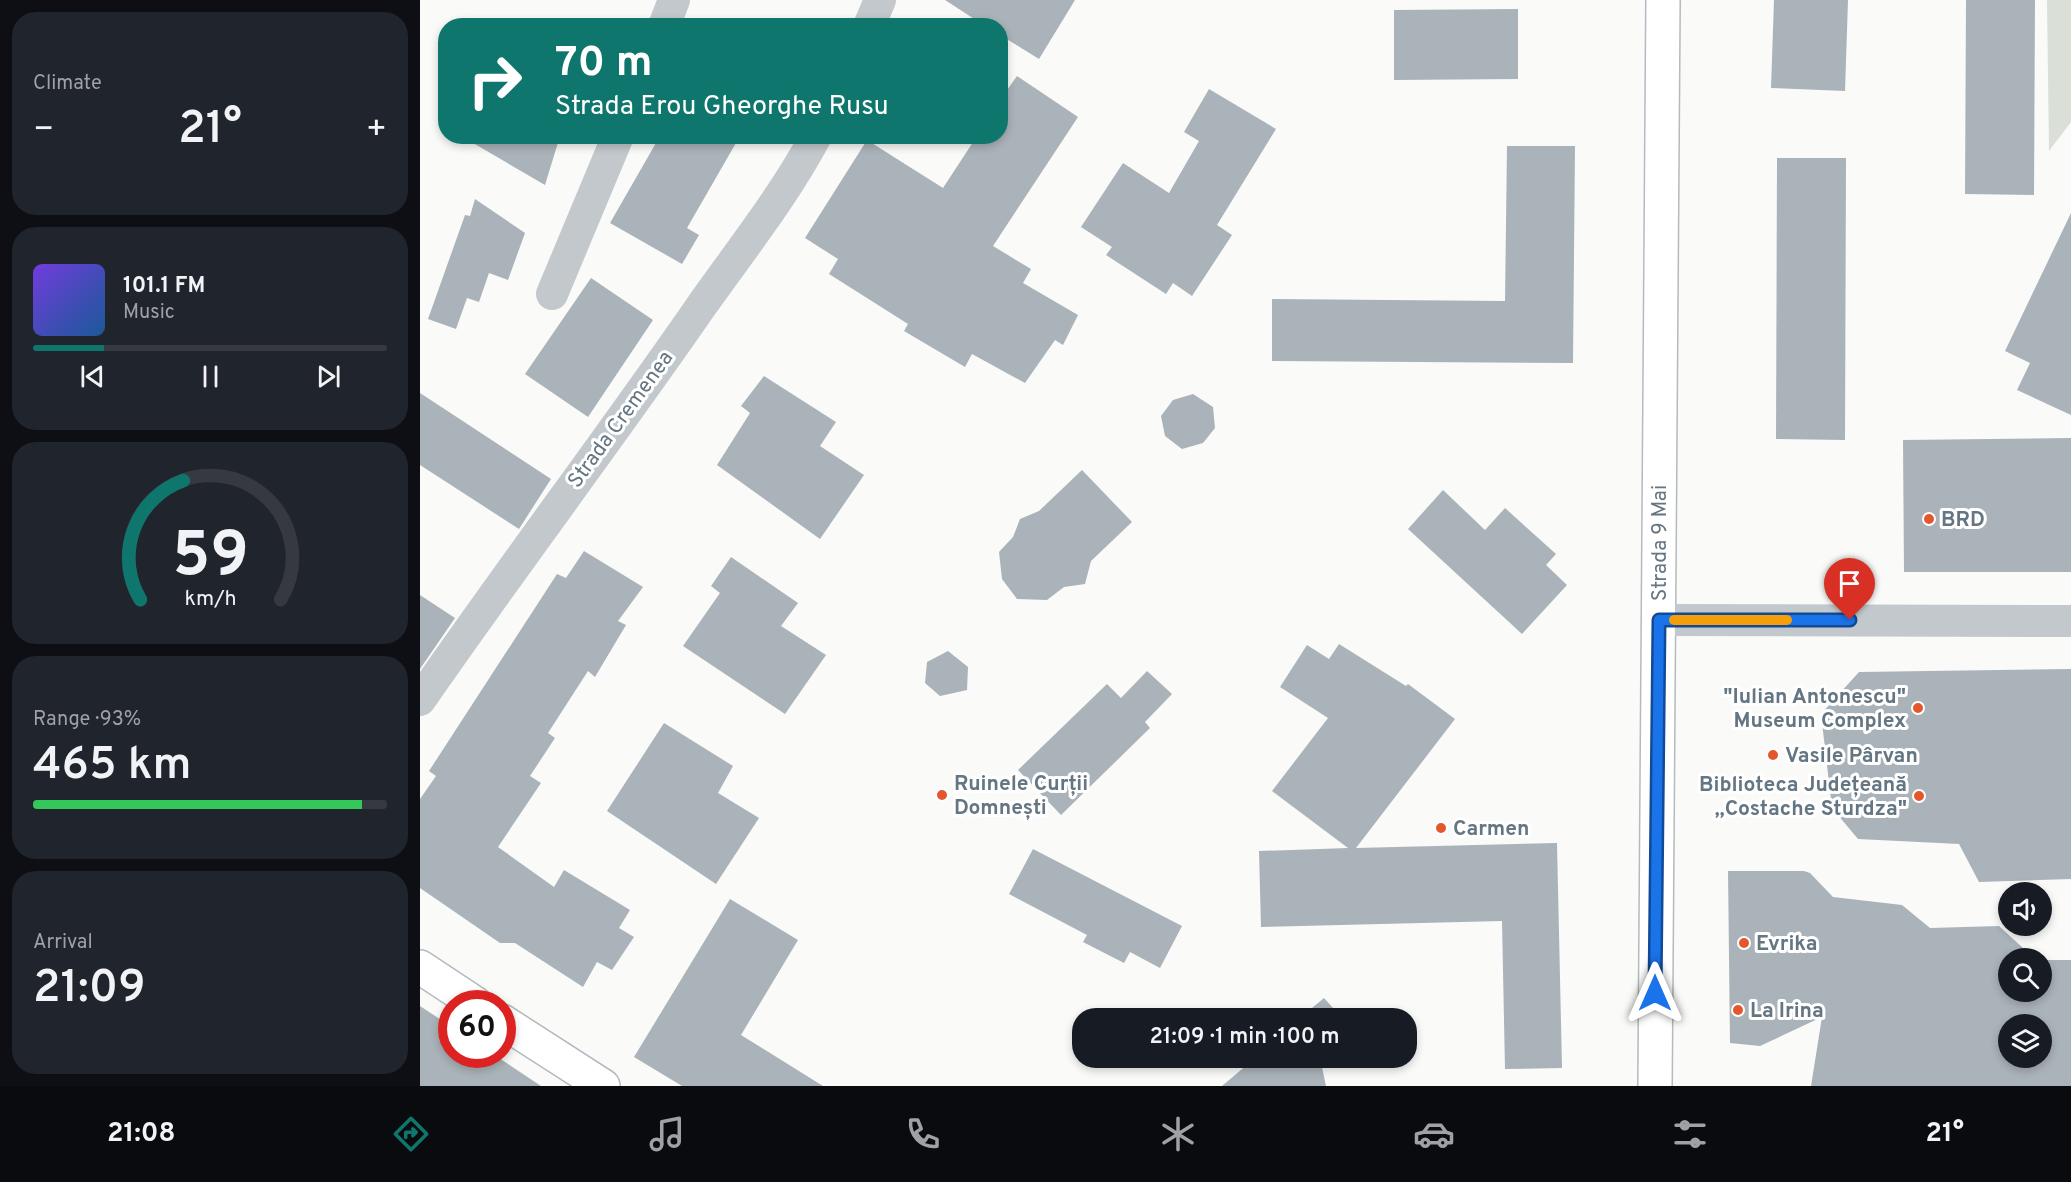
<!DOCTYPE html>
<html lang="en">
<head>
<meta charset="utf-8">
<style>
	:root { --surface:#171b24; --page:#20242c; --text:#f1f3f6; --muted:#9ea1a6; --line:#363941; --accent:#0f766e }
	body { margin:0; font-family:Overpass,sans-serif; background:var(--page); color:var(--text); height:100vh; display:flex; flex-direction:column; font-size:22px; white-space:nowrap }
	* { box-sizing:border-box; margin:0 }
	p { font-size:20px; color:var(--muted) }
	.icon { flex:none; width:33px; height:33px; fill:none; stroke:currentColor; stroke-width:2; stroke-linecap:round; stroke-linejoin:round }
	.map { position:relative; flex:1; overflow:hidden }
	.details { display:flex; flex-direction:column; gap:12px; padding:12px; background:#0d0f14; width:420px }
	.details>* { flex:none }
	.guide { position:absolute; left:18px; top:18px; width:570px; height:126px; border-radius:24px; box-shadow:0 3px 9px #0003; background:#0f766e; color:#fff; overflow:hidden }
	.buttons { position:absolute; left:1578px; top:882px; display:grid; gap:12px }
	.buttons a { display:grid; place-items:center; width:54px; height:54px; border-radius:50%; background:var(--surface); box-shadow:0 3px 9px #0003; font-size:30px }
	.speed { position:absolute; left:18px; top:990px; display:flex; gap:12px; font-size:30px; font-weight:700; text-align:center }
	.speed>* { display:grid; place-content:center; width:78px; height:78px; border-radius:50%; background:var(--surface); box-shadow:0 3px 9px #0003; line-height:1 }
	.speed .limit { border:9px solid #d22; background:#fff; color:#111 }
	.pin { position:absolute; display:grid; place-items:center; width:51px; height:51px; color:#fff; margin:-62px -26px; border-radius:50% 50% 50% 0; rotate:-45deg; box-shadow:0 0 6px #0007 }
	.pin .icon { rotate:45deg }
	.me { position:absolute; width:66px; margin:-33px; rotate:0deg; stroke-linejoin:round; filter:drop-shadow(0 0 4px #0008) }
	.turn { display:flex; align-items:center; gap:21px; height:126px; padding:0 18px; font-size:27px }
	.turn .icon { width:78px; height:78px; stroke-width:2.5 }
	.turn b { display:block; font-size:42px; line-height:51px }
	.big { font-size:45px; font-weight:600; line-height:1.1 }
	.details .card { flex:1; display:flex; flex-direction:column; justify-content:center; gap:9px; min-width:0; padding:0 21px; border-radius:24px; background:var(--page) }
	.details .dial { align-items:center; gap:0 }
	.dial svg { height:156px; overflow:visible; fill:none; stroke:var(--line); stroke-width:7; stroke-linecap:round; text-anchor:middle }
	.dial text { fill:var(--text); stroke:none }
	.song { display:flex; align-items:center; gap:18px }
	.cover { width:72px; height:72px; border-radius:9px; background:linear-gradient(135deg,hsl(260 70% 55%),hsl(210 70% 35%)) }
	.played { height:6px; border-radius:3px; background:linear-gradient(90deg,var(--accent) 20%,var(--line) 20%) }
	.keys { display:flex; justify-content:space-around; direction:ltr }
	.heat { display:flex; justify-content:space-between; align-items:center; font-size:33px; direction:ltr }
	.charge { height:9px; border-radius:4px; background:linear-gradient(90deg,#34c759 93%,var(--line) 0) }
	.trip { position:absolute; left:652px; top:1008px; width:345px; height:60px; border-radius:24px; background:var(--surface); box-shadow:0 3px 9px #0003; font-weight:600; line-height:60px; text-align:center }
	.menu { display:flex; height:96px; justify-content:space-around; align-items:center; background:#090b0e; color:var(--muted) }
	.menu .icon { width:42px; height:42px }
	.menu .on { color:var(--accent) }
	.menu b { font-size:27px; color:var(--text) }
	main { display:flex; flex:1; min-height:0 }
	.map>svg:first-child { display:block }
	.green { fill:#dadfd7 }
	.building { fill:#aab3b9; fill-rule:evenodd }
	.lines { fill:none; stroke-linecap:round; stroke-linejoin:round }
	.secondary-casing { stroke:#b3babf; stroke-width:36 }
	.primary-casing { stroke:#b5babe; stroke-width:36 }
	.street { stroke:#c3c8cc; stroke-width:32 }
	.secondary { stroke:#fff; stroke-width:33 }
	.primary { stroke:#fff; stroke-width:33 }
	.route-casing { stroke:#114b97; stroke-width:15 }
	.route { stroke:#1a73e8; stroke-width:10 }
	.slow { stroke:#f59e0b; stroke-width:10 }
	.poi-dot { fill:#e4572e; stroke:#fff; stroke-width:2 }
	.labels { text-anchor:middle; stroke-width:6; stroke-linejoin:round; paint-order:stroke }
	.street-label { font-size:21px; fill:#657683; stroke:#fff }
	.poi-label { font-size:21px; font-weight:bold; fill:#657683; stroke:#fff; text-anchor:start }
</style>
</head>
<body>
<main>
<section class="details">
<div class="card"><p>Climate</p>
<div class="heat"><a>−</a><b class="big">21°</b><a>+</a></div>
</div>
<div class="card">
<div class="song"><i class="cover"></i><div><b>101.1 FM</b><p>Music</p></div></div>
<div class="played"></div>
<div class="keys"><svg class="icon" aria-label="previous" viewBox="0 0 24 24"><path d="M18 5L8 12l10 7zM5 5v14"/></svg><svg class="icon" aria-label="pause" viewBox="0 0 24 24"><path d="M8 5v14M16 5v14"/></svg><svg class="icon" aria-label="next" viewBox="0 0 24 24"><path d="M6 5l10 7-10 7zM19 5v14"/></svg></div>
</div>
<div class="card dial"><svg viewBox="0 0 100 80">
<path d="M14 69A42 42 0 1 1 86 69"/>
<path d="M14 69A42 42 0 0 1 36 8" stroke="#0f766e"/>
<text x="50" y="56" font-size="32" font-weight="700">59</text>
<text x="50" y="72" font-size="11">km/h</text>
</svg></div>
<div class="card"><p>Range · 93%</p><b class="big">465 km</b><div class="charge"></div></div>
<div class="card"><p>Arrival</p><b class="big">21:09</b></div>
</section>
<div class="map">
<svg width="1651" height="1086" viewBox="0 0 1651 1086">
	<rect width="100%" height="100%" fill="#fafaf8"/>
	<path class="green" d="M1627,0H1651V122L1629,151Z"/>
	<g class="building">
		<path d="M525,0H655L619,59L580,35V26H565Z"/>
		<path d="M1354,0H1428L1425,91L1351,88Z"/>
		<path d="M1546,0H1615L1614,195L1545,194Z"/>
		<path d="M1098,9V79L974,80V10Z"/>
		<path d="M597,76L658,117L573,246L611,269L603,283L658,315L643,345L635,340L605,383L552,354L545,367L484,331L488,324L409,274L418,259L385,238L447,140L523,188L557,136H580V100Z"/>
		<path d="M789,89L856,129L797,225L812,235L772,296L753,283L746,294L686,255L692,247L661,227L703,163L749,193L779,141L764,132Z"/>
		<path d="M41,136H140L125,185Z"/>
		<path d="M240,136H320L267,228L279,235L262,264L190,223Z"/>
		<path d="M1087,146H1155L1153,363L852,361V299L1085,301Z"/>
		<path d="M1357,158H1426L1425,440L1356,439Z"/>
		<path d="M55,199L105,233L88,280L69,273L59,302L47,298L36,329L8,319L45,215L50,216Z"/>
		<path d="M1651,213V415L1597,390L1610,363L1585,351Z"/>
		<path d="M171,278L233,320L168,417L105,374Z"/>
		<path d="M344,376L416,422L400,446L444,475L400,539L297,465L330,413L321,406Z"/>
		<path d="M0,393L131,479L99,529L0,465Z"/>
		<path d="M773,394L793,407L795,428L783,443L762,449L745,436L741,416L753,400Z"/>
		<path d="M1651,438V572H1484L1483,440Z"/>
		<path d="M662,470L712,522L671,561L665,584L644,587L627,600L597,599L582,579L579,552L593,537L600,519L619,511Z"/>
		<path d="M1023,490L1065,530L1085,508L1136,554L1126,565L1147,585L1102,634L988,529Z"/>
		<path d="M164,551L223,587L198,621L206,625L175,677L168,671L128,733L135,738L110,776L121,783L78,847L134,887L144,870L210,910L199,928L214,937L192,970L177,962L163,987L95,943H80L0,888V799L16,776L9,771L137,574L146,578Z"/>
		<path d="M311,557L378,603L361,626L406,655L365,714L263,646L300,593L291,586Z"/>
		<path d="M0,595L35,618L0,669Z"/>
		<path d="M919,644L986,686L988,684L1035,719L936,848L1137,843L1142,1068L1085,1069L1082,921L841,927L839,851L928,848L852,791L908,718L860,687L887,645L909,659Z"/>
		<path d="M528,651L548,667L547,690L520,696L505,683L507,662Z"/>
		<path d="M1651,669V879L1559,882L1539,844L1438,839L1412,808L1401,714L1439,672Z"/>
		<path d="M727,671L752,694L725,722L730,728L641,815L598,770L687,684L701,698Z"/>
		<path d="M244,723L313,766L298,793L339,818L296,884L187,811Z"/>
		<path d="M613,849L762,926L740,968L710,952L704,963L663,942L667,935L589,894Z"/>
		<path d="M1308,871H1384L1390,873L1413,897L1482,905L1510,928L1579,926L1614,958H1588V992H1622V960H1651V1086H1391L1402,1017L1340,1046L1310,1043ZM1588,1024H1622V1058H1588Z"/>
		<path d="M310,899L378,940L321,1035L403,1086H262L214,1057Z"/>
		<path d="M904,998L922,1018H880Z"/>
		<path d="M0,1006L32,1027V1054H73L121,1086H0Z"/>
		<path d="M835,1058H900L906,1086H802Z"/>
	</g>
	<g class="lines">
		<defs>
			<g id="secondary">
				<path d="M0,967L56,1004"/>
				<path d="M82,1021L183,1086"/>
			</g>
			<path id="primary" d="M1235,1086L1243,0"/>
		</defs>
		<use href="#secondary" class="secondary-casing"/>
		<use href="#primary" class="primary-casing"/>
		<g class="street">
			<path d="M244,26L254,0"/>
			<path d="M449,26L460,0"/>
			<path d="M132,294L198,136"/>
			<path d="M1239,620L1651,621"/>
			<path d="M0,700C92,567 190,438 282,305C321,250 364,196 396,136"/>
		</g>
		<use href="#secondary" class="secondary"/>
		<use href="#primary" class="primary"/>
	</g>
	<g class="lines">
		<defs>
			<path id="route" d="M1235,993L1239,620H1430"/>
		</defs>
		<use href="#route" class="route-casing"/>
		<use href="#route" class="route"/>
		<path class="slow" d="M1254,620H1367"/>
	</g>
	<g class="poi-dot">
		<circle cx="1509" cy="519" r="6"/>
		<circle cx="1498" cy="708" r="6"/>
		<circle cx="1353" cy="755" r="6"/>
		<circle cx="522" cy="795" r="6"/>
		<circle cx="1499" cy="796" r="6"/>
		<circle cx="1021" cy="828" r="6"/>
		<circle cx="1324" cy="943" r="6"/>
		<circle cx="1318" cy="1010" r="6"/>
	</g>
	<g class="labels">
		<g class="street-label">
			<text transform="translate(200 419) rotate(-54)" y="7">Strada Cremenea</text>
			<text transform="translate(1239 543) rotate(-90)" y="7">Strada 9 Mai</text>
		</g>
		<g class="poi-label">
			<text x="1521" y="526">BRD</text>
			<text x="1486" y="703" text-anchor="end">"Iulian Antonescu"<tspan x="1486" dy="24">Museum Complex</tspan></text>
			<text x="1365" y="762">Vasile Pârvan</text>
			<text x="534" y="790">Ruinele Curții<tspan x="534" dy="24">Domnești</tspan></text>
			<text x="1487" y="791" text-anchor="end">Biblioteca Județeană<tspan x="1487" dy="24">„Costache Sturdza"</tspan></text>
			<text x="1033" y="835">Carmen</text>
			<text x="1336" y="950">Evrika</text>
			<text x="1330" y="1017">La Irina</text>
		</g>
	</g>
</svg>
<div class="buttons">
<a><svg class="icon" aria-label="sound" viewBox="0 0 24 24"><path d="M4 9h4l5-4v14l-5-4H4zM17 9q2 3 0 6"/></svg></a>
<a><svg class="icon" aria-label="search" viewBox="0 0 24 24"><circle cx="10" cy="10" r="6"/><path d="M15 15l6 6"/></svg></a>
<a><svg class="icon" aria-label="layers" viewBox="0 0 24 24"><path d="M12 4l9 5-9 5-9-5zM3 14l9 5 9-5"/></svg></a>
</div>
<div class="speed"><div class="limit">60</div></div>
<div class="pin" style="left:1430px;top:620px;background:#d93025"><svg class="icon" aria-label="arrive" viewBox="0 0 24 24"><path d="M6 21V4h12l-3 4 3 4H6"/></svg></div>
<svg class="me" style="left:1235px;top:993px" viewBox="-20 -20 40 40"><path d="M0-17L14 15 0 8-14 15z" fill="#1a73e8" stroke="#fff" stroke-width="4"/></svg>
<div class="trip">21:09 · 1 min · 100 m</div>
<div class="guide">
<div class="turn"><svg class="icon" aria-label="right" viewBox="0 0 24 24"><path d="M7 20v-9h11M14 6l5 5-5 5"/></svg><div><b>70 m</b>Strada Erou Gheorghe Rusu</div></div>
</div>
</div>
</main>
<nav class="menu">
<b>21:08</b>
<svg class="icon on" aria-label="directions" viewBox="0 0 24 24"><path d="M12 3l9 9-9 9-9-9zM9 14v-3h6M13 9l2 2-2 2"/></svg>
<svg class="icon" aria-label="music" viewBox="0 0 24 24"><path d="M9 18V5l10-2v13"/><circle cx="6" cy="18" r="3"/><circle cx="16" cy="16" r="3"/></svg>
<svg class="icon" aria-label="phone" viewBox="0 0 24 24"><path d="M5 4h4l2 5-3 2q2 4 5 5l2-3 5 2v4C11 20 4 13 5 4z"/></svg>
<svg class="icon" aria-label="climate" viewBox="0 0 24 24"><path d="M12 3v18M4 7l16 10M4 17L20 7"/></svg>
<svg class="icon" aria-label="car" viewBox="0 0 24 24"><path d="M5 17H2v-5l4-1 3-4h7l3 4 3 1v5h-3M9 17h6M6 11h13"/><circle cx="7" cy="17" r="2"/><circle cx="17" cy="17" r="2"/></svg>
<svg class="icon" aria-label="filters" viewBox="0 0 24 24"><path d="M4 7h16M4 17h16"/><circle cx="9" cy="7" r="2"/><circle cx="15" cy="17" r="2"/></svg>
<b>21°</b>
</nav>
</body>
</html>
